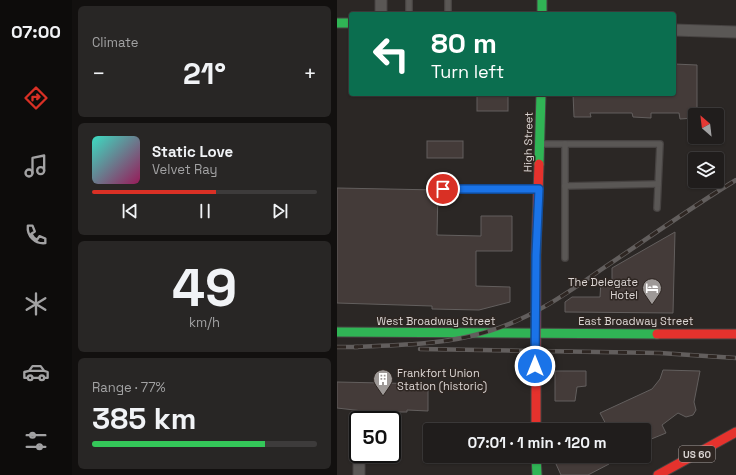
<!DOCTYPE html>
<html lang="en">
<head>
<meta charset="utf-8">
<style>
	:root { --surface:#201d1c; --page:#282625; --text:#f1f3f6; --muted:#a2a2a3; --line:#3d3b3b; --accent:#d93025 }
	body { margin:0; font-family:"Space Grotesk",sans-serif; background:var(--page); color:var(--text); height:100vh; display:flex; flex-direction:column; font-size:15px; white-space:nowrap }
	* { box-sizing:border-box; margin:0 }
	p { font-size:13px; color:var(--muted) }
	.icon { flex:none; width:22px; height:22px; fill:none; stroke:currentColor; stroke-width:2; stroke-linecap:round; stroke-linejoin:round }
	.map { position:relative; flex:1; overflow:hidden }
	.drawer { display:flex; flex-direction:column; gap:6px; padding:6px; background:#12100f; width:265px }
	.drawer>* { flex:none }
	.guide { position:absolute; left:12px; top:12px; width:327px; height:84px; border-radius:4px; box-shadow:0 1px 3px #0004,0 0 0 1px var(--line); background:#0b6e4f; color:#fff; overflow:hidden }
	.needle { width:26px; rotate:332deg }
	.buttons { position:absolute; left:351px; top:108px; display:grid; gap:8px }
	.buttons a { display:grid; place-items:center; width:36px; height:36px; border-radius:4px; background:var(--surface); box-shadow:0 1px 3px #0004,0 0 0 1px var(--line); font-size:20px }
	.speed { position:absolute; left:12px; top:411px; display:flex; gap:8px; font-size:20px; font-weight:700; text-align:center }
	.speed>* { display:grid; place-content:center; width:52px; height:52px; border-radius:50%; background:var(--surface); box-shadow:0 1px 3px #0004,0 0 0 1px var(--line); line-height:1 }
	.speed .limit { border:2px solid #111; border-radius:6px; background:#fff; color:#111 }
	.pin { position:absolute; display:grid; place-items:center; width:34px; height:34px; color:#fff; margin:-17px; border:2px solid #fff; border-radius:50%; box-shadow:0 1px 4px #0007 }
	.me { position:absolute; width:44px; margin:-22px; rotate:0deg; stroke-linejoin:round; filter:drop-shadow(0 0 3px #0008) }
	.turn { display:flex; align-items:center; gap:14px; height:84px; padding:0 16px; font-size:18px }
	.turn .icon { width:52px; height:52px; stroke-width:2.5 }
	.turn b { display:block; font-size:28px; line-height:34px }
	.big { font-size:30px; font-weight:700; line-height:1.1 }
	.drawer .card { flex:1; display:flex; flex-direction:column; justify-content:center; gap:6px; min-width:0; padding:0 14px; border-radius:6px; background:var(--page) }
	.drawer .dial { align-items:center; gap:0 }
	.dial b { font-size:52px; line-height:1 }
	.song { display:flex; align-items:center; gap:12px }
	.cover { width:48px; height:48px; border-radius:6px; background:linear-gradient(135deg,hsl(170 70% 55%),hsl(330 70% 35%)) }
	.played { height:4px; border-radius:2px; background:linear-gradient(90deg,var(--accent) 55%,var(--line) 55%) }
	.keys { display:flex; justify-content:space-around; direction:ltr }
	.heat { display:flex; justify-content:space-between; align-items:center; font-size:22px; direction:ltr }
	.charge { height:6px; border-radius:3px; background:linear-gradient(90deg,#34c759 77%,var(--line) 0) }
	.trip { position:absolute; left:86px; top:423px; width:228px; height:40px; border-radius:4px; background:var(--surface); box-shadow:0 1px 3px #0004,0 0 0 1px var(--line); font-weight:700; line-height:40px; text-align:center }
	main { display:flex; flex:1; min-height:0 }
	.tab-bar { display:flex; flex-direction:column; width:72px; justify-content:space-around; align-items:center; background:#0d0c0b; color:var(--muted) }
	.tab-bar .icon { width:28px; height:28px }
	.tab-bar .active { color:var(--accent) }
	.tab-bar b { font-size:18px; color:var(--text) }
	.map>svg:first-child { display:block }
	.building { fill:#443b39; stroke:#635f5e }
	.lines { fill:none; stroke-linecap:round; stroke-linejoin:round }
	.lane-casing { stroke:#474342; stroke-width:8 }
	.street-casing { stroke:#474342; stroke-width:13 }
	.fast-casing { stroke:#474342; stroke-width:11 }
	.jam-casing { stroke:#474342; stroke-width:11 }
	.lane { stroke:#5a5755; stroke-width:5.5 }
	.street { stroke:#5a5755; stroke-width:11 }
	.fast { stroke:#30b455; stroke-width:9 }
	.jam { stroke:#e5322d; stroke-width:9 }
	.rail-casing { stroke:#625e5d; stroke-width:4.5 }
	.rail { stroke:#2e2622; stroke-width:3; stroke-dasharray:9; stroke-linecap:butt }
	.route-casing { stroke:#114b97; stroke-width:10 }
	.route { stroke:#1a73e8; stroke-width:7 }
	.labels { text-anchor:middle; stroke-width:3; stroke-linejoin:round; paint-order:stroke }
	.shield { fill:#2e2622; stroke:#a8a19f; stroke-width:1 }
	.shield-label { font-size:10px; font-weight:bold; fill:#dcd6d4 }
	.street-label { font-size:11px; fill:#dcd6d4; stroke:#2e2622 }
	.poi-label { font-size:11px; fill:#dcd6d4; stroke:#2e2622; text-anchor:end }
</style>
</head>
<body>
<main>
<nav class="tab-bar">
<b>07:00</b>
<svg class="icon active" aria-label="directions" viewBox="0 0 24 24"><path d="M12 3l9 9-9 9-9-9zM9 14v-3h6M13 9l2 2-2 2"/></svg>
<svg class="icon" aria-label="music" viewBox="0 0 24 24"><path d="M9 18V5l10-2v13"/><circle cx="6" cy="18" r="3"/><circle cx="16" cy="16" r="3"/></svg>
<svg class="icon" aria-label="phone" viewBox="0 0 24 24"><path d="M5 4h4l2 5-3 2q2 4 5 5l2-3 5 2v4C11 20 4 13 5 4z"/></svg>
<svg class="icon" aria-label="climate" viewBox="0 0 24 24"><path d="M12 3v18M4 7l16 10M4 17L20 7"/></svg>
<svg class="icon" aria-label="car" viewBox="0 0 24 24"><path d="M5 17H2v-5l4-1 3-4h7l3 4 3 1v5h-3M9 17h6M6 11h13"/><circle cx="7" cy="17" r="2"/><circle cx="17" cy="17" r="2"/></svg>
<svg class="icon" aria-label="filters" viewBox="0 0 24 24"><path d="M4 7h16M4 17h16"/><circle cx="9" cy="7" r="2"/><circle cx="15" cy="17" r="2"/></svg>
</nav>
<section class="drawer">
<div class="card"><p>Climate</p>
<div class="heat"><a>−</a><b class="big">21°</b><a>+</a></div>
</div>
<div class="card">
<div class="song"><i class="cover"></i><div><b>Static Love</b><p>Velvet Ray</p></div></div>
<div class="played"></div>
<div class="keys"><svg class="icon" aria-label="previous" viewBox="0 0 24 24"><path d="M18 5L8 12l10 7zM5 5v14"/></svg><svg class="icon" aria-label="pause" viewBox="0 0 24 24"><path d="M8 5v14M16 5v14"/></svg><svg class="icon" aria-label="next" viewBox="0 0 24 24"><path d="M6 5l10 7-10 7zM19 5v14"/></svg></div>
</div>
<div class="card dial"><b>49</b><p>km/h</p></div>
<div class="card"><p>Range · 77%</p><b class="big">385 km</b><div class="charge"></div></div>
</section>
<div class="map">
<svg width="399" height="475" viewBox="0 0 399 475">
	<rect width="100%" height="100%" fill="#2b2725"/>
	<g class="building">
		<path d="M337,64L360,65V115H358V118L343,119L342,113H314V118L296,117L295,113H253L254,117H237L236,94H337Z"/>
		<rect x="140" y="94" width="31" height="17"/>
		<rect x="90" y="141" width="36" height="17"/>
		<path d="M0,188L101,190L100,235L144,236V216H175V251H139V286L173,287V302L142,310L95,309V306L0,303Z"/>
		<path d="M338,232L336,313L228,312V302L235,297H263L264,280L275,281V268Z"/>
		<path d="M326,370L363,371L357,402L359,410L356,415L349,417L341,413L325,425L329,433L307,442V430H272L263,413L315,389L323,379Z"/>
		<path d="M218,371H249V386L240,387L238,401H218Z"/>
		<path d="M0,382L91,384V411L70,410V412H52V414H27L26,411L0,408Z"/>
		<path d="M236,456H268L272,464L251,475H224L219,464Z"/>
	</g>
	<g class="lines">
		<defs>
			<g id="lane">
				<path d="M72,0V14"/>
				<path d="M111,14V0"/>
				<path d="M204,144H323L320,208"/>
				<path d="M228,144V186L321,184"/>
				<path d="M228,186V258"/>
				<path d="M106,189H199"/>
			</g>
			<g id="street">
				<path d="M44,14V0"/>
				<path d="M337,30L399,32"/>
				<path d="M22,454V475"/>
			</g>
			<g id="fast">
				<path d="M205,0V14"/>
				<path d="M0,23H14"/>
				<path d="M202,164L204,94"/>
				<path d="M0,332L320,334"/>
				<path d="M199,456L200,475"/>
			</g>
			<g id="jam">
				<path d="M320,334H399"/>
				<path d="M199,430V255L202,164"/>
				<path d="M321,475L399,432"/>
			</g>
		</defs>
		<use href="#lane" class="lane-casing"/>
		<use href="#street" class="street-casing"/>
		<use href="#fast" class="fast-casing"/>
		<use href="#jam" class="jam-casing"/>
		<use href="#lane" class="lane"/>
		<use href="#street" class="street"/>
		<use href="#fast" class="fast"/>
		<use href="#jam" class="jam"/>
		<defs>
			<g id="rail">
				<path d="M0,347H21"/>
				<path d="M17,347C61,345 106,345 149,332C192,320 229,294 265,269C310,239 353,208 399,180"/>
				<path d="M83,349L323,353L399,358"/>
			</g>
		</defs>
		<use href="#rail" class="rail-casing"/>
		<use href="#rail" class="rail"/>
	</g>
	<g class="lines">
		<defs>
			<path id="route" d="M106,189H202L199,255L198,366"/>
		</defs>
		<use href="#route" class="route-casing"/>
		<use href="#route" class="route"/>
	</g>
	<defs>
		<symbol id="hotel-pin" viewBox="-11 -11 22 30"><path d="M0 17L-7.5 6A9.5 9.5 0 1 1 7.5 6Z" fill="#9e9997" stroke="#2e2622"/><path d="M-6-4.5h1.5V1H6V5H4.5V3h-9V5H-6ZM-4 0a1.8 1.8 0 1 1 3.6 0ZM.5 0V-2.5h3Q6-2.5 6 0Z" fill="#fff"/></symbol>
		<symbol id="building-pin" viewBox="-11 -11 22 30"><path d="M0 17L-7.5 6A9.5 9.5 0 1 1 7.5 6Z" fill="#9e9997" stroke="#2e2622"/><path d="M-4-6H4V6H1V3H-1V6H-4ZM-2.5-4.3h1.7v1.8h-1.7ZM.8-4.3h1.7v1.8H.8ZM-2.5-1h1.7V.8h-1.7ZM.8-1h1.7V.8H.8Z" fill="#fff"/></symbol>
	</defs>
	<g fill-rule="evenodd">
		<use href="#hotel-pin" x="304" y="277" width="22" height="30"/>
		<use href="#building-pin" x="35" y="368" width="22" height="30"/>
	</g>
	<g class="labels">
		<rect class="shield" x="342" y="446" width="36" height="16" rx="3"/>
		<g class="shield-label">
			<text x="360" y="458">US 60</text>
		</g>
		<g class="street-label">
			<text transform="translate(191 142) rotate(-89)" y="4">High Street</text>
			<text x="99" y="325">West Broadway Street</text>
			<text x="299" y="325">East Broadway Street</text>
		</g>
		<g class="poi-label">
			<text x="301" y="286">The Delegate<tspan x="301" dy="13">Hotel</tspan></text>
			<text x="60" y="377" text-anchor="start">Frankfort Union<tspan x="60" dy="13">Station (historic)</tspan></text>
		</g>
	</g>
</svg>
<div class="buttons">
<a><svg class="needle" viewBox="-14 -14 28 28"><path d="M0-13l5 13h-10z" fill="#e53935"/><path d="M0 13l5-13h-10z" fill="#a2a2a3"/></svg></a>
<a><svg class="icon" aria-label="layers" viewBox="0 0 24 24"><path d="M12 4l9 5-9 5-9-5zM3 14l9 5 9-5"/></svg></a>
</div>
<div class="speed"><div class="limit">50</div></div>
<div class="pin" style="left:106px;top:189px;background:#d93025"><svg class="icon" aria-label="arrive" viewBox="0 0 24 24"><path d="M6 21V4h12l-3 4 3 4H6"/></svg></div>
<svg class="me" style="left:198px;top:366px" viewBox="-20 -20 40 40"><circle r="17" fill="#1a73e8" stroke="#fff" stroke-width="3"/><path d="M0-11L8 9 0 5-8 9z" fill="#fff"/></svg>
<div class="trip">07:01 · 1 min · 120 m</div>
<div class="guide">
<div class="turn"><svg class="icon" aria-label="left" viewBox="0 0 24 24"><path d="M17 20v-9H6M10 6l-5 5 5 5"/></svg><div><b>80 m</b>Turn left</div></div>
</div>
</div>
</main>
</body>
</html>
